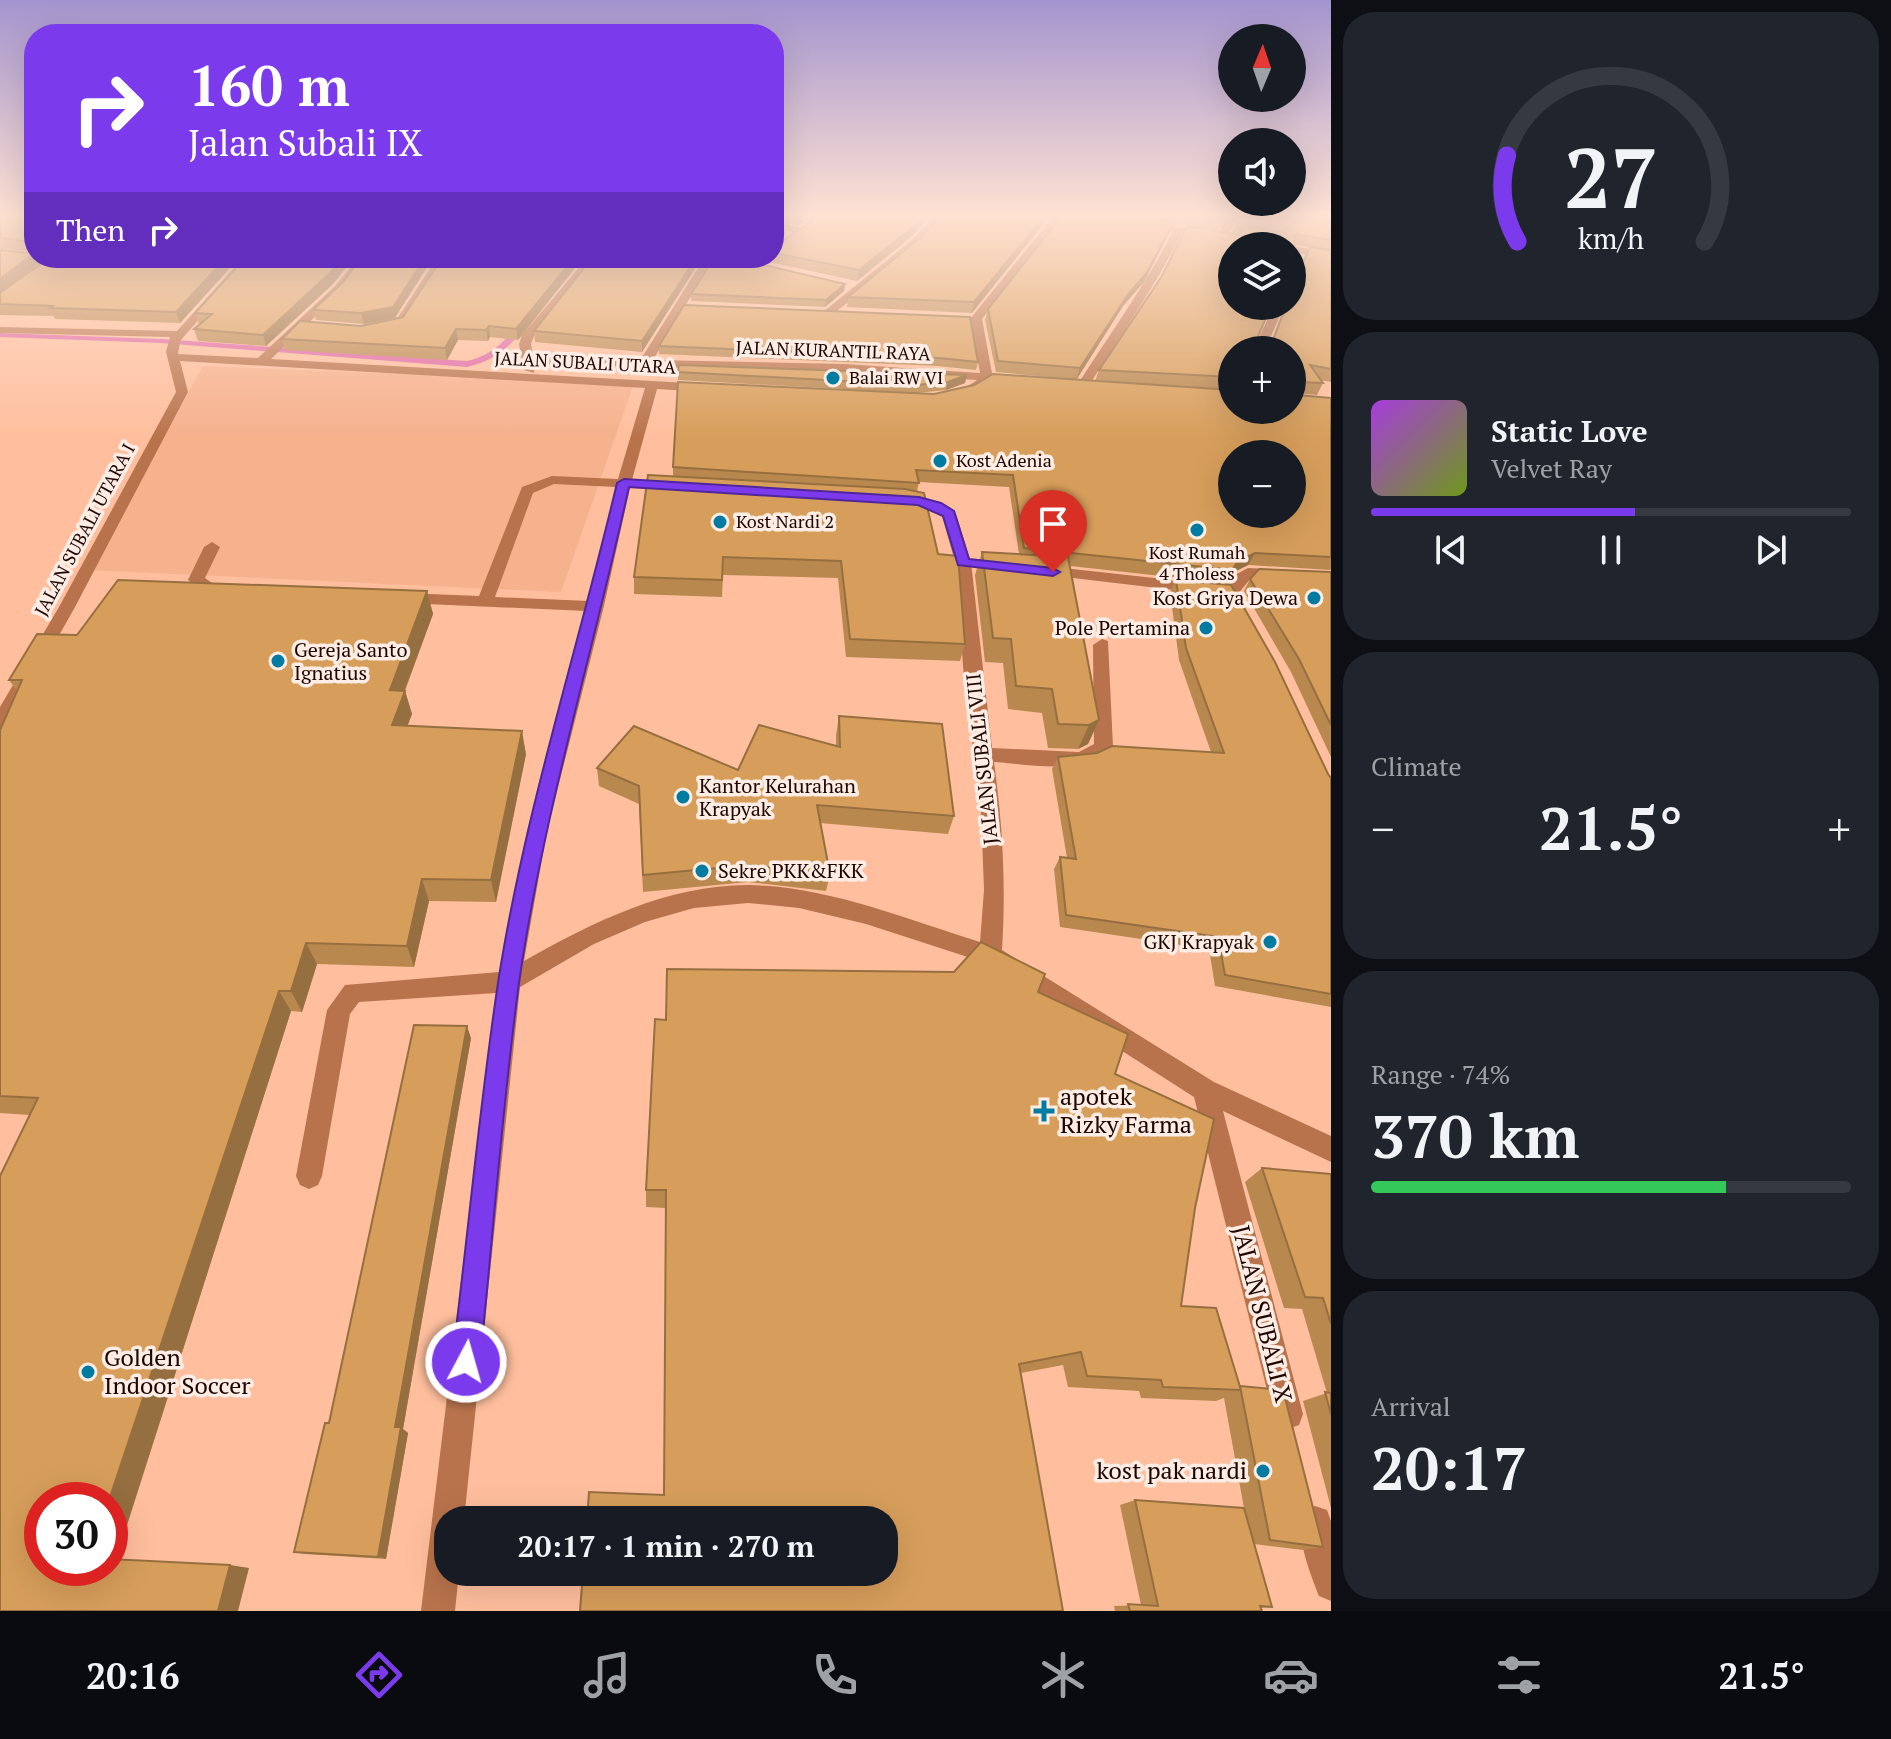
<!DOCTYPE html>
<html lang="en">
<head>
<meta charset="utf-8">
<style>
	:root { --surface:#171b24; --page:#20242c; --text:#f1f3f6; --muted:#9ea1a6; --line:#363941; --accent:#7c3aed }
	body { margin:0; font-family:"PT Serif",serif; background:var(--page); color:var(--text); height:100vh; display:flex; flex-direction:column; font-size:30px; white-space:nowrap }
	* { box-sizing:border-box; margin:0 }
	p { font-size:26px; color:var(--muted) }
	.icon { flex:none; width:44px; height:44px; fill:none; stroke:currentColor; stroke-width:2; stroke-linecap:round; stroke-linejoin:round }
	.map { position:relative; flex:1; overflow:hidden }
	.panel { display:flex; flex-direction:column; gap:12px; padding:12px; background:#0d0f14; width:560px }
	.panel>* { flex:none }
	.top-card { position:absolute; left:24px; top:24px; width:760px; height:244px; border-radius:32px; box-shadow:0 8px 32px #0002; background:#7c3aed; color:#fff; overflow:hidden }
	.needle { width:52px; rotate:2deg }
	.controls { position:absolute; left:1218px; top:24px; display:grid; gap:16px }
	.controls a { display:grid; place-items:center; width:88px; height:88px; border-radius:50%; background:var(--surface); box-shadow:0 8px 32px #0002; font-size:40px }
	.speed { position:absolute; left:24px; top:1482px; display:flex; gap:16px; font-size:40px; font-weight:700; text-align:center }
	.speed>* { display:grid; place-content:center; width:104px; height:104px; border-radius:50%; background:var(--surface); box-shadow:0 8px 32px #0002; line-height:1 }
	.speed .limit { border:12px solid #d22; background:#fff; color:#111 }
	.pin { position:absolute; display:grid; place-items:center; width:68px; height:68px; color:#fff; margin:-82px -34px; border-radius:50% 50% 50% 0; rotate:-45deg; box-shadow:0 0 8px #0007 }
	.pin .icon { rotate:45deg }
	.me { position:absolute; width:88px; margin:-44px; rotate:6deg; stroke-linejoin:round; filter:drop-shadow(0 0 6px #0008) }
	.turn { display:flex; align-items:center; gap:28px; height:168px; padding:0 32px; font-size:36px }
	.turn .icon { width:104px; height:104px; stroke-width:2.5 }
	.turn b { display:block; font-size:56px; line-height:68px }
	.then { display:flex; align-items:center; height:76px; padding:0 32px; background:#0003; gap:16px; font-size:30px }
	.big { font-size:60px; font-weight:700; line-height:1.1 }
	.panel .tile { flex:1; display:flex; flex-direction:column; justify-content:center; gap:12px; min-width:0; padding:0 28px; border-radius:32px; background:var(--page) }
	.panel .dial { align-items:center; gap:0 }
	.dial svg { height:208px; overflow:visible; fill:none; stroke:var(--line); stroke-width:7; stroke-linecap:round; text-anchor:middle }
	.dial text { fill:var(--text); stroke:none }
	.song { display:flex; align-items:center; gap:24px }
	.cover { width:96px; height:96px; border-radius:12px; background:linear-gradient(135deg,hsl(280 70% 55%),hsl(80 70% 35%)) }
	.played { height:8px; border-radius:4px; background:linear-gradient(90deg,var(--accent) 55%,var(--line) 55%) }
	.keys { display:flex; justify-content:space-around; direction:ltr }
	.heat { display:flex; justify-content:space-between; align-items:center; font-size:44px; direction:ltr }
	.charge { height:12px; border-radius:6px; background:linear-gradient(90deg,#34c759 74%,var(--line) 0) }
	.trip { position:absolute; left:434px; top:1506px; width:464px; height:80px; border-radius:32px; background:var(--surface); box-shadow:0 8px 32px #0002; font-weight:700; line-height:80px; text-align:center }
	.tabs { display:flex; height:128px; justify-content:space-around; align-items:center; background:#090b0e; color:var(--muted) }
	.tabs .icon { width:56px; height:56px }
	.tabs .selected { color:var(--accent) }
	.tabs b { font-size:36px; color:var(--text) }
	main { display:flex; flex:1; min-height:0 }
	.map>svg:first-child { display:block }
	.built { fill:#f6b18d }
	.lines { fill:none; stroke-linecap:round; stroke-linejoin:round }
	.stream { fill:#df65a6; fill-rule:evenodd }
	.minor { fill:#b8734c; fill-rule:evenodd }
	.wall { fill:#b9884e; fill-rule:evenodd }
	.shaded-wall { fill:#966f40 }
	.building { fill:#d79e5b; stroke:#966f40; stroke-width:2; fill-rule:evenodd }
	.route { fill:#7c3aed; stroke:#51269a; stroke-width:2 }
	.poi-dot { fill:#007ba2; stroke:#fdede4; stroke-width:3 }
	.labels { text-anchor:middle; stroke-width:7; stroke-linejoin:round; paint-order:stroke }
	.far-street-label { font-size:18px; fill:#1e0500; stroke:#fdede4 }
	.far-poi-label { font-size:18px; fill:#1e0500; stroke:#fdede4; text-anchor:start }
	.poi-label { font-size:20px; fill:#1e0500; stroke:#fdede4; text-anchor:end }
	.street-label { font-size:20px; fill:#1e0500; stroke:#fdede4 }
	.near-poi-label { font-size:24px; fill:#1e0500; stroke:#fdede4; text-anchor:start }
	.near-street-label { font-size:24px; fill:#1e0500; stroke:#fdede4 }
</style>
</head>
<body>
<main>
<div class="map">
<svg width="1331" height="1611" viewBox="0 0 1331 1611">
	<rect width="100%" height="100%" fill="#ffbf9e"/>
	<path class="built" d="M203,366L531,379L633,386L561,592L88,570Z"/>
	<g class="lines">
		<path class="stream" d="M520,323L527,325C510,347 494,361 467,367L161,343L0,337V333L161,339L467,361C491,356 505,341 520,323Z"/>
		<g class="minor">
			<path d="M937,213H947L919,243L831,316H823V312L913,239Z"/>
			<path d="M1056,213H1066L982,319L992,373L999,377L976,394L964,397L958,393L977,380L845,372L535,364L534,373L524,370L519,344L522,335L587,258H597L534,336L531,344L533,357L641,359L704,258H714L653,360L845,364L980,373L970,319Z"/>
			<path d="M1230,213H1239L1226,239H1220L1221,225Z"/>
			<path d="M1147,221L1215,235L1210,238L1182,233C1155,287 1120,336 1088,387L1078,390L1076,387C1109,335 1145,286 1173,231L1144,226Z"/>
			<path d="M774,222L805,229L807,231L802,234L774,228Z"/>
			<path d="M1292,246L1331,253V259L1292,252Z"/>
			<path d="M243,258H253L180,341L178,354L258,358L335,286L358,258H368L343,290L271,359L705,384L711,388L705,392L657,389L632,480L674,482L681,486L674,490L630,488L604,606L547,831L524,961C593,922 667,885 748,885C827,886 906,919 980,942L984,890L981,811L964,678L955,562L942,516L932,509L897,502V496L942,503L956,514L971,562L992,748L1079,752L1094,744L1093,645L1102,639L1108,641L1113,747C1093,777 1026,764 994,762C1003,826 1006,887 1002,950L1214,1082L1331,1136V1162L1223,1111L1303,1414L1299,1425L1288,1429L1277,1425L1273,1414L1194,1097L983,962L866,924L799,908L748,903L694,908L645,922L594,944L520,987L464,1520H448V1572H459L455,1611H421L496,993L359,1002L350,1014L322,1176L318,1185L309,1189L300,1185L296,1176L327,1010L345,985L499,972L527,831L587,611L404,603L396,598L404,593L479,596L522,487L552,476L618,479L645,388L180,361L188,392L75,607L7,728L0,729V707L59,607L176,392L166,352L170,337L0,333V327L177,331ZM554,484L616,487L589,601L495,597L533,493Z"/>
			<path d="M437,258H447L408,319H400L398,317Z"/>
			<path d="M1274,306H1284L1265,350H1253Z"/>
			<path d="M212,542L220,547L205,578L215,585L230,587V593H206L188,580L204,547Z"/>
			<path d="M1045,566L1200,583L1208,588L1200,593L1039,574L1037,571Z"/>
			<path d="M1248,568L1331,572V582L1251,578L1238,594H1226L1224,591L1233,576Z"/>
			<path d="M1315,1506L1327,1510L1331,1521V1601L1319,1596C1310,1573 1294,1533 1303,1510Z"/>
		</g>
	</g>
	<g class="wall">
		<path d="M0,213H34V258H46L2,292L49,258H239L180,323L55,319L53,316L0,315V250L29,253L31,251L0,249Z"/>
		<path d="M774,213H814L798,225L774,220Z"/>
		<path d="M823,213H933L911,237L857,281L750,258H774V242V247Z"/>
		<path d="M944,213H1052L972,313L847,307L848,297L923,235Z"/>
		<path d="M1064,213H1227L1217,230L1134,216L1169,233L1144,282L1123,306L1077,379L1095,381L1099,370L1255,237L1232,233L1239,213H1331V215L1316,214L1331,216V382L1320,380L1323,383L1317,395L1296,393L1298,395L1331,398V570L1248,565L1232,573L1225,583L1070,566L1099,720L1088,744L1078,749L1048,748L1042,713L1008,709L1003,663L985,662L975,575L982,552L1019,554L1009,487L919,482L917,491L938,554L965,644L960,661L846,657L838,578L723,575L722,597L634,594V577L673,476V467L934,394L1060,378L996,372L985,320L988,309ZM1295,244L1313,248L1303,263L1294,266ZM1292,246V306H1285L1272,340L1256,341ZM1232,350L1292,410L1141,384L1232,389Z"/>
		<path d="M245,258H354L333,284L266,346L198,341L194,329L200,324H199L195,313Z"/>
		<path d="M583,258L518,340L490,337L488,341L458,340L447,360L285,350L282,339L361,326L403,317Z"/>
		<path d="M592,258H702L642,352L535,342L534,331Z"/>
		<path d="M343,282L395,318L364,324L316,320L313,310Z"/>
		<path d="M845,284L844,291L825,307L691,301V294Z"/>
		<path d="M684,305L978,362L976,370L937,366L659,354V346Z"/>
		<path d="M679,365L965,383L946,390L916,393L678,380Z"/>
		<path d="M1331,572V757L1291,672L1244,591L1250,579Z"/>
		<path d="M1176,580L1331,778V1007L1215,986L1209,949L1060,927L1054,869L1060,857L1067,858L1052,769L1058,757L1211,752L1179,660L1170,592Z"/>
		<path d="M427,591L433,614L405,691L412,714L407,726L526,754L496,902L429,901L414,967L317,964L302,1012L291,1011L116,1560L249,1568L0,1611L30,1115L0,1113V730L17,691L9,680L77,635Z"/>
		<path d="M839,716L954,816L948,834L820,823L830,874L826,891L748,882L643,892L639,804L599,786L597,768L738,770L836,746V735Z"/>
		<path d="M1038,992L1115,1074L1195,1208L1181,1306L1240,1386L1323,1547L1303,1550L1254,1544L1272,1607L1261,1608L1262,1611H1115L1114,1606L1141,1605L1120,1505L1135,1500L1244,1508L1224,1398L1216,1401L1141,1398L1139,1391L1068,1387L1063,1365L1021,1373L664,1495L666,1208L646,1207V1190L666,1020Z"/>
		<path d="M471,1038L403,1429L408,1433L386,1559L305,1554L294,1552L329,1423Z"/>
		<path d="M1262,1168L1331,1174V1508L1303,1401L1327,1393L1302,1309L1284,1308L1245,1182Z"/>
	</g>
	<g class="shaded-wall">
		<path d="M802,213H814L798,225L799,215Z"/>
		<path d="M926,213H933L911,237L857,281L859,270Z"/>
		<path d="M1047,213H1052L972,313L974,302Z"/>
		<path d="M1173,223L1169,233L1144,282L1123,306L1076,380L1080,368Z"/>
		<path d="M787,224L786,234L774,242V233Z"/>
		<path d="M34,253V258H46L0,293V279Z"/>
		<path d="M226,258H239L180,323L176,312Z"/>
		<path d="M343,258H354L333,284L266,346L263,335Z"/>
		<path d="M425,258H433L395,318L364,324L361,313Z"/>
		<path d="M574,258H583L518,340L516,329Z"/>
		<path d="M696,258H702L642,352V341Z"/>
		<path d="M845,284L844,291L825,307L826,300Z"/>
		<path d="M489,326L490,337L488,341L486,330Z"/>
		<path d="M456,329L458,340L447,360L445,348Z"/>
		<path d="M967,375L965,383L946,390L948,382Z"/>
		<path d="M1255,553L1248,565L1232,573L1225,583L1238,561Z"/>
		<path d="M427,591L433,614L396,713L390,690Z"/>
		<path d="M405,691L412,714L399,748L392,725Z"/>
		<path d="M1099,720L1088,744L1078,749L1089,725Z"/>
		<path d="M522,731L526,754L496,902L491,880Z"/>
		<path d="M422,879L429,901L414,967L407,946Z"/>
		<path d="M306,943L317,964L302,1012L291,991Z"/>
		<path d="M279,991L291,1011L115,1562H110L109,1500Z"/>
		<path d="M467,1026L471,1038L403,1429L408,1433L386,1559L378,1557L395,1427Z"/>
		<path d="M230,1565L249,1568L238,1611H218Z"/>
	</g>
	<g class="building">
		<path d="M0,213H34V245L32,242L0,238Z"/>
		<path d="M823,213H926L913,227L859,270L774,253V242V247Z"/>
		<path d="M944,213H1047L974,302L848,297L923,235Z"/>
		<path d="M1064,213H1117L1173,223L1147,272L1127,296L1080,368L998,361L988,309Z"/>
		<path d="M1177,213H1225L1221,220Z"/>
		<path d="M1240,213H1309L1331,216V240L1295,234L1294,266L1303,263L1310,247L1331,250V369L1310,365L1323,383L1298,382L1295,392L1298,395L1331,398V557L1255,553L1238,561L1232,570L1024,548L1013,475L916,470L919,483L673,467L678,382L934,394L974,385L993,374L1232,390V410H1292V350H1232V377L1099,370L1162,276L1187,226L1263,239L1288,238L1286,233L1236,223ZM1232,246H1292V306H1286L1273,340L1256,341L1271,306H1232ZM1232,454H1292V514H1232Z"/>
		<path d="M774,220L787,224L774,233Z"/>
		<path d="M0,250L29,253L34,250V253L0,279Z"/>
		<path d="M49,258H226L176,312L50,308L53,306L0,304V293Z"/>
		<path d="M245,258H343L330,273L263,335L194,329L212,314L195,313Z"/>
		<path d="M361,258H425L393,307L361,313L313,310L343,282Z"/>
		<path d="M442,258H574L516,329L489,326L486,330L456,329L445,348L282,339L300,321L361,326L403,317Z"/>
		<path d="M592,258H696L642,341L534,331Z"/>
		<path d="M714,258H734L845,284L826,300L691,294Z"/>
		<path d="M684,305L970,317L978,362L939,358L659,346Z"/>
		<path d="M679,365L967,375L948,382L917,385L678,372Z"/>
		<path d="M648,475L905,489L924,493L938,554L958,556L965,644L850,639L841,561L723,557L722,580L634,577Z"/>
		<path d="M982,552L1068,557L1099,720L1089,725L1058,724L1052,689L1016,686L1011,639L993,638Z"/>
		<path d="M1259,569L1331,572V725L1299,659L1250,579Z"/>
		<path d="M118,580L427,591L390,690L405,691L392,725L522,731L491,880L422,879L407,946L306,943L291,991H279L109,1500H42V1568H110V1559L230,1565L218,1611H0V1176L38,1098L0,1096V730L22,680H9L37,634L77,635Z"/>
		<path d="M1176,580L1231,585L1275,662L1328,774L1331,778V994L1225,975L1218,937L1066,915L1060,857L1076,859L1058,757L1097,753L1112,746L1224,753L1186,648Z"/>
		<path d="M839,716L942,724L954,816L817,805L830,874L750,865L643,875L639,786L597,768L634,726L738,770L759,725L840,747Z"/>
		<path d="M981,942L1045,974L1038,992L1128,1034L1115,1074L1214,1119L1195,1208L1181,1306L1216,1308L1241,1390L1163,1387L1161,1380L1087,1376L1081,1352L1019,1364L1063,1611H580L583,1572H884V1520H587L589,1492L664,1495L666,1190H646L655,1019L666,1020L667,969L954,972Z"/>
		<path d="M414,1025L467,1026L395,1427H401L378,1557L294,1552L325,1423H329Z"/>
		<path d="M1262,1168L1331,1174V1324L1323,1298L1305,1297Z"/>
		<path d="M1240,1386L1283,1390L1323,1547L1270,1540Z"/>
		<path d="M1325,1392L1331,1393V1414Z"/>
		<path d="M1135,1500L1244,1508L1272,1607L1260,1606L1262,1611H1130L1128,1604L1158,1606Z"/>
	</g>
	<linearGradient id="sky" x2="0" y2="1"><stop stop-color="#a494ce"/><stop offset="0.49" stop-color="#ffe2d3"/><stop offset="1" stop-color="#ffe2d3" stop-opacity="0"/></linearGradient>
	<rect width="1331" height="438" fill="url(#sky)"/>
	<path class="route" d="M624,479L919,497L941,503L954,511L969,559L1053,568L1060,572L1053,576L958,565L943,516L918,505L629,487C593,652 543,815 519,983C502,1108 493,1236 480,1362L476,1371L466,1375L456,1371L452,1362C468,1236 479,1109 498,983C524,814 578,649 617,483Z"/>
	<g class="poi-dot">
		<circle cx="833" cy="378" r="8"/>
		<circle cx="940" cy="461" r="8"/>
		<circle cx="720" cy="522" r="8"/>
		<circle cx="1197" cy="530" r="8"/>
		<circle cx="1314" cy="598" r="8"/>
		<circle cx="1206" cy="628" r="8"/>
		<circle cx="278" cy="661" r="8"/>
		<circle cx="683" cy="797" r="8"/>
		<circle cx="702" cy="871" r="8"/>
		<circle cx="1270" cy="942" r="8"/>
		<path d="M1040 1099h8v8h8v8h-8v8h-8v-8h-8v-8h8z"/>
		<circle cx="88" cy="1372" r="8"/>
		<circle cx="1263" cy="1471" r="8"/>
	</g>
	<g class="labels">
		<g class="far-street-label">
			<text transform="translate(833 351) rotate(2)" y="6">JALAN KURANTIL RAYA</text>
			<text transform="translate(585 363) rotate(3)" y="6">JALAN SUBALI UTARA</text>
			<text transform="translate(85 530) rotate(-62)" y="6">JALAN SUBALI UTARA I</text>
		</g>
		<g class="far-poi-label">
			<text x="849" y="384">Balai RW VI</text>
			<text x="956" y="467">Kost Adenia</text>
			<text x="736" y="528">Kost Nardi 2</text>
			<text x="1197" y="559" text-anchor="middle">Kost Rumah<tspan x="1197" dy="21">4 Tholess</tspan></text>
		</g>
		<g class="poi-label">
			<text x="1298" y="605">Kost Griya Dewa</text>
			<text x="1190" y="635">Pole Pertamina</text>
			<text x="294" y="657" text-anchor="start">Gereja Santo<tspan x="294" dy="23">Ignatius</tspan></text>
			<text x="699" y="793" text-anchor="start">Kantor Kelurahan<tspan x="699" dy="23">Krapyak</tspan></text>
			<text x="718" y="878" text-anchor="start">Sekre PKK&amp;FKK</text>
			<text x="1254" y="949">GKJ Krapyak</text>
		</g>
		<g class="street-label">
			<text transform="translate(982 759) rotate(-96)" y="7">JALAN SUBALI VIII</text>
		</g>
		<g class="near-poi-label">
			<text x="1060" y="1105">apotek<tspan x="1060" dy="28">Rizky Farma</tspan></text>
			<text x="104" y="1366">Golden<tspan x="104" dy="28">Indoor Soccer</tspan></text>
			<text x="1247" y="1479" text-anchor="end">kost pak nardi</text>
		</g>
		<g class="near-street-label">
			<text transform="translate(1262 1314) rotate(76)" y="8">JALAN SUBALI X</text>
		</g>
	</g>
</svg>
<div class="controls">
<a><svg class="needle" viewBox="-14 -14 28 28"><path d="M0-13l5 13h-10z" fill="#e53935"/><path d="M0 13l5-13h-10z" fill="#9ea1a6"/></svg></a>
<a><svg class="icon" aria-label="sound" viewBox="0 0 24 24"><path d="M4 9h4l5-4v14l-5-4H4zM17 9q2 3 0 6"/></svg></a>
<a><svg class="icon" aria-label="layers" viewBox="0 0 24 24"><path d="M12 4l9 5-9 5-9-5zM3 14l9 5 9-5"/></svg></a>
<a>+</a>
<a>−</a>
</div>
<div class="speed"><div class="limit">30</div></div>
<div class="pin" style="left:1053px;top:572px;background:#d93025"><svg class="icon" aria-label="arrive" viewBox="0 0 24 24"><path d="M6 21V4h12l-3 4 3 4H6"/></svg></div>
<svg class="me" style="left:466px;top:1362px" viewBox="-20 -20 40 40"><circle r="17" fill="#7c3aed" stroke="#fff" stroke-width="3"/><path d="M0-11L8 9 0 5-8 9z" fill="#fff"/></svg>
<div class="trip">20:17 · 1 min · 270 m</div>
<div class="top-card">
<div class="turn"><svg class="icon" aria-label="right" viewBox="0 0 24 24"><path d="M7 20v-9h11M14 6l5 5-5 5"/></svg><div><b>160 m</b>Jalan Subali IX</div></div>
<div class="then">Then<svg class="icon" aria-label="right" viewBox="0 0 24 24"><path d="M7 20v-9h11M14 6l5 5-5 5"/></svg></div>
</div>
</div>
<section class="panel">
<div class="tile dial"><svg viewBox="0 0 100 80">
<path d="M14 69A42 42 0 1 1 86 69"/>
<path d="M14 69A42 42 0 0 1 10 36" stroke="#7c3aed"/>
<text x="50" y="56" font-size="32" font-weight="700">27</text>
<text x="50" y="72" font-size="11">km/h</text>
</svg></div>
<div class="tile">
<div class="song"><i class="cover"></i><div><b>Static Love</b><p>Velvet Ray</p></div></div>
<div class="played"></div>
<div class="keys"><svg class="icon" aria-label="previous" viewBox="0 0 24 24"><path d="M18 5L8 12l10 7zM5 5v14"/></svg><svg class="icon" aria-label="pause" viewBox="0 0 24 24"><path d="M8 5v14M16 5v14"/></svg><svg class="icon" aria-label="next" viewBox="0 0 24 24"><path d="M6 5l10 7-10 7zM19 5v14"/></svg></div>
</div>
<div class="tile"><p>Climate</p>
<div class="heat"><a>−</a><b class="big">21.5°</b><a>+</a></div>
</div>
<div class="tile"><p>Range · 74%</p><b class="big">370 km</b><div class="charge"></div></div>
<div class="tile"><p>Arrival</p><b class="big">20:17</b></div>
</section>
</main>
<nav class="tabs">
<b>20:16</b>
<svg class="icon selected" aria-label="directions" viewBox="0 0 24 24"><path d="M12 3l9 9-9 9-9-9zM9 14v-3h6M13 9l2 2-2 2"/></svg>
<svg class="icon" aria-label="music" viewBox="0 0 24 24"><path d="M9 18V5l10-2v13"/><circle cx="6" cy="18" r="3"/><circle cx="16" cy="16" r="3"/></svg>
<svg class="icon" aria-label="phone" viewBox="0 0 24 24"><path d="M5 4h4l2 5-3 2q2 4 5 5l2-3 5 2v4C11 20 4 13 5 4z"/></svg>
<svg class="icon" aria-label="climate" viewBox="0 0 24 24"><path d="M12 3v18M4 7l16 10M4 17L20 7"/></svg>
<svg class="icon" aria-label="car" viewBox="0 0 24 24"><path d="M5 17H2v-5l4-1 3-4h7l3 4 3 1v5h-3M9 17h6M6 11h13"/><circle cx="7" cy="17" r="2"/><circle cx="17" cy="17" r="2"/></svg>
<svg class="icon" aria-label="filters" viewBox="0 0 24 24"><path d="M4 7h16M4 17h16"/><circle cx="9" cy="7" r="2"/><circle cx="15" cy="17" r="2"/></svg>
<b>21.5°</b>
</nav>
</body>
</html>
